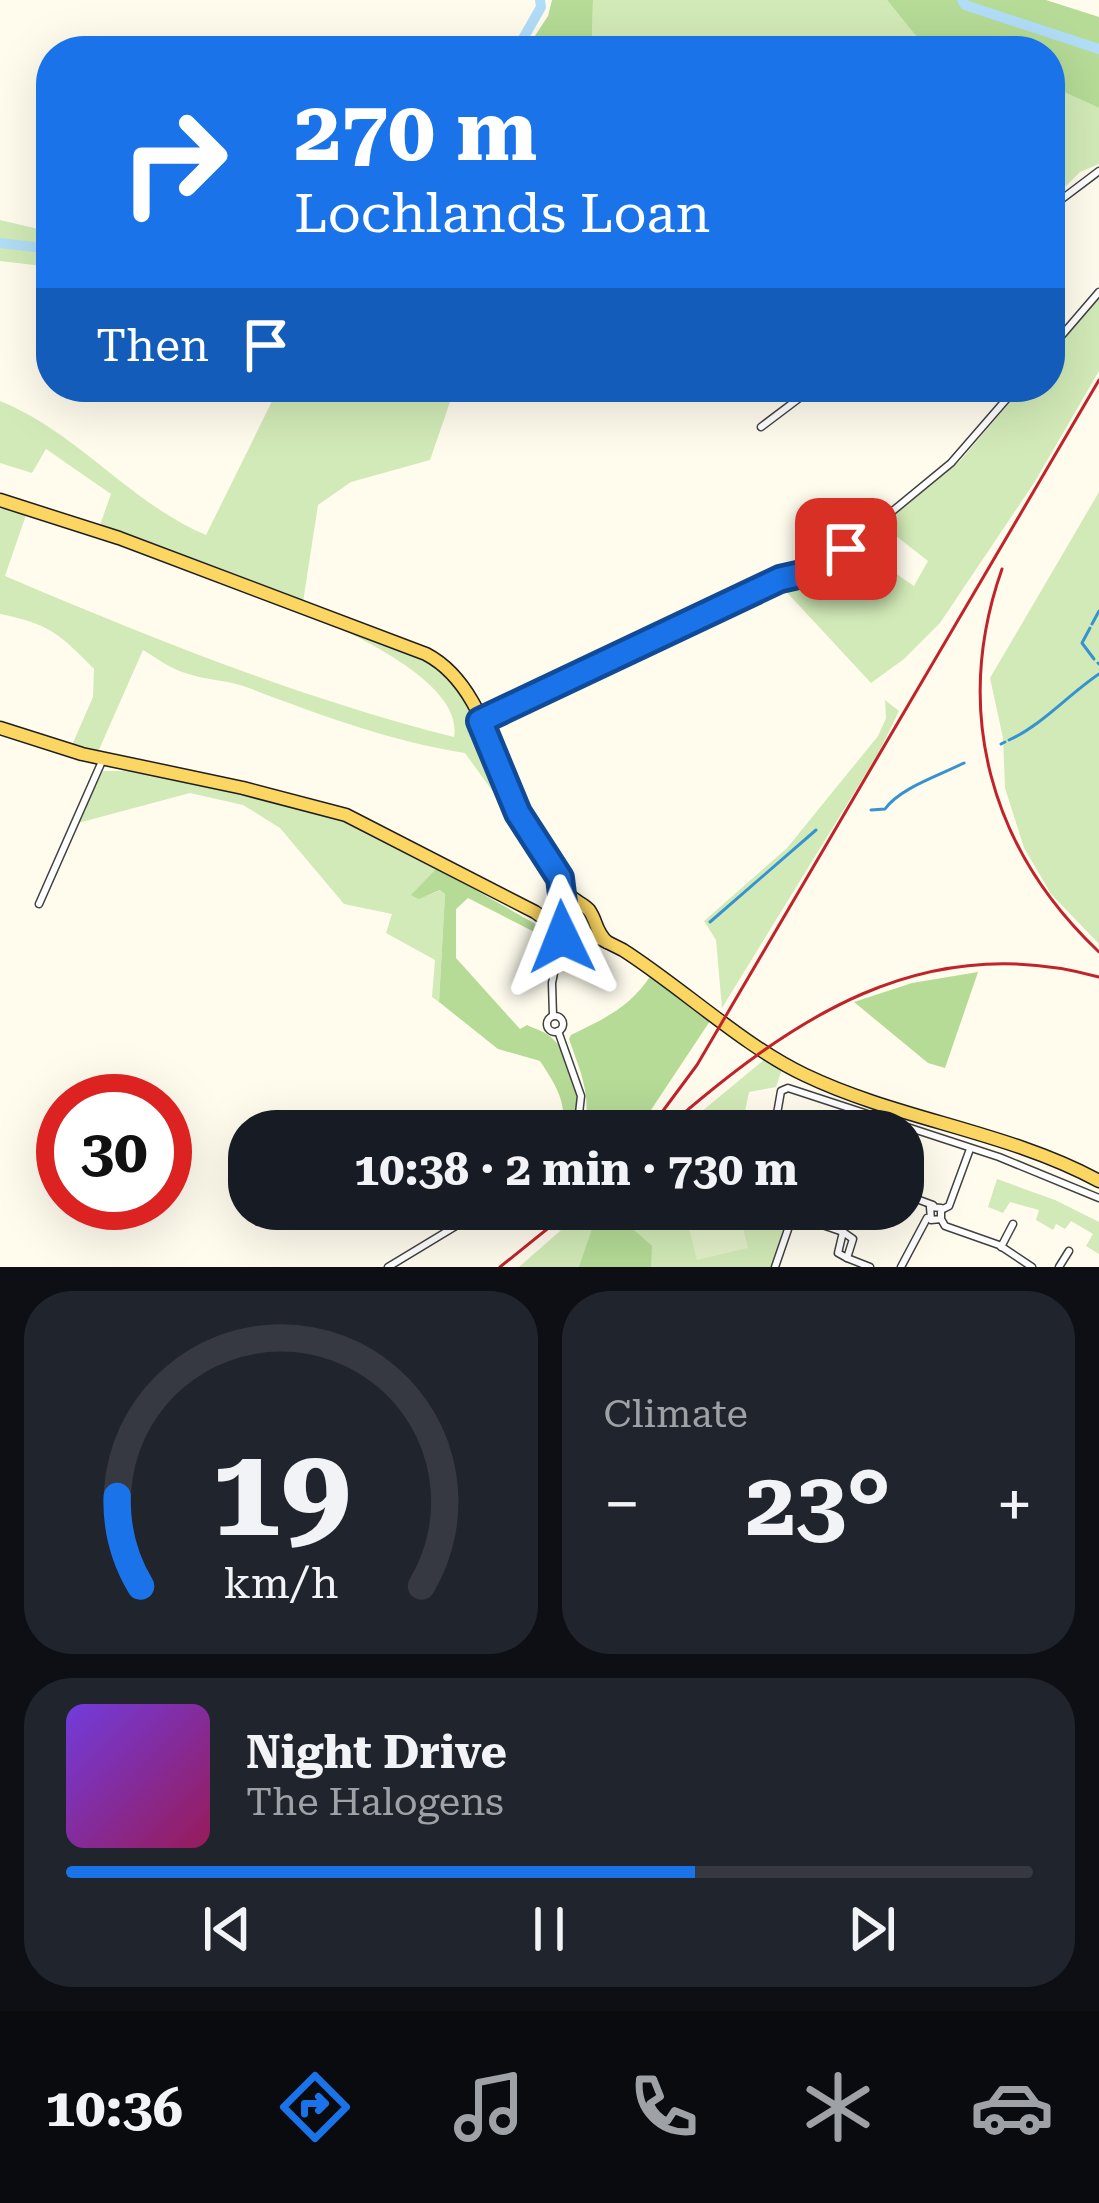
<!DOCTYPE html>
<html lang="en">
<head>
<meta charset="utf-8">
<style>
	:root { --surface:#171b24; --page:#20242c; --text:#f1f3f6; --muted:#9ea1a6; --line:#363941; --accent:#1a73e8 }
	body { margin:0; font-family:"Roboto Serif",serif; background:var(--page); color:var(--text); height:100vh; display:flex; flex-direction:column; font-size:45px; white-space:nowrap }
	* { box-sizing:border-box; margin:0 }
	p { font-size:39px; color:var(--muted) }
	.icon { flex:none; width:66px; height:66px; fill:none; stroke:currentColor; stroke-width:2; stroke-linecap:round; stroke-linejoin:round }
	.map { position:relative; height:1267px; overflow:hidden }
	.details { display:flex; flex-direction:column; gap:24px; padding:24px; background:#0d0f14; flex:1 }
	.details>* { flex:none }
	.hud { position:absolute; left:36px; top:36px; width:1029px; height:366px; border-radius:48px; box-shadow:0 12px 48px #0002; background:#1a73e8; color:#fff; overflow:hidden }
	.speed { position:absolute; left:36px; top:1074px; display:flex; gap:24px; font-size:60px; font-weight:700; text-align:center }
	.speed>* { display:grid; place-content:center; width:156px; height:156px; border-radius:50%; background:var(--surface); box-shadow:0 12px 48px #0002; line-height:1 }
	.speed .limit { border:18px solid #d22; background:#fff; color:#111 }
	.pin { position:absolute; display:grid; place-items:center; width:102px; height:102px; color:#fff; margin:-51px; border-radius:24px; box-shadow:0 6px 18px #0006 }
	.me { position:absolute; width:132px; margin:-66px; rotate:358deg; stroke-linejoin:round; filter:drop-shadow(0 0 9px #0008) }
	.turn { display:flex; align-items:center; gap:42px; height:252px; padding:0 60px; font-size:54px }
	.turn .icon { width:156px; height:156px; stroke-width:2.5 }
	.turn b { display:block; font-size:84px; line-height:102px }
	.then { display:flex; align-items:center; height:114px; padding:0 60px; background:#0003; gap:24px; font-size:45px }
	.big { font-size:90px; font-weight:700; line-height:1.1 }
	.details .card { flex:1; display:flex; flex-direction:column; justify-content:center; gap:18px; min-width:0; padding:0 42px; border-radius:48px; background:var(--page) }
	.details .dial { align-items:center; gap:0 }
	.dial svg { height:312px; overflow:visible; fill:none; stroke:var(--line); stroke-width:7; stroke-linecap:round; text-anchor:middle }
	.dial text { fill:var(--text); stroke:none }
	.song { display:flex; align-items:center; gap:36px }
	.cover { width:144px; height:144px; border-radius:18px; background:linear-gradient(135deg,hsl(260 70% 55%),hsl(330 70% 35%)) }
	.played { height:12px; border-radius:6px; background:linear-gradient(90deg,var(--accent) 65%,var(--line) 65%) }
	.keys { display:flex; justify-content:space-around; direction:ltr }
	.heat { display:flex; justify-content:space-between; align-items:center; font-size:66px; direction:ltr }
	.details .tiles { flex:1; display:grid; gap:24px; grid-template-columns:1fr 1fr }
	.card:last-child { grid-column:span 2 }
	.trip { position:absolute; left:228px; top:1110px; width:696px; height:120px; border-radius:48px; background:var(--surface); box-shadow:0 12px 48px #0002; font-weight:700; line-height:120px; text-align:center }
	.tab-bar { display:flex; height:192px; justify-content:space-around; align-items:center; background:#090b0e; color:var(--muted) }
	.tab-bar .icon { width:84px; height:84px }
	.tab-bar .selected { color:var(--accent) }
	.tab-bar b { font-size:54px; color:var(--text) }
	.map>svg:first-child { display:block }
	.green { fill:#d2eab7 }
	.forest { fill:#b5db96 }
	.pitch { fill:#e3f1c9 }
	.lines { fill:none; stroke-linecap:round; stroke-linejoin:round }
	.stream { stroke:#3793d0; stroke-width:3 }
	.river { stroke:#b2ddf7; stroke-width:10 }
	.minor-casing { stroke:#414141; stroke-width:9 }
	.primary-casing { stroke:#1f1f1f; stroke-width:15 }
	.minor { stroke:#fff; stroke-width:6 }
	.primary { stroke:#fbd662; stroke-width:12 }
	.rail { stroke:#c1232a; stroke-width:3 }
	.route-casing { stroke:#114b97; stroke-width:30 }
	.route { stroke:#1a73e8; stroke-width:21 }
</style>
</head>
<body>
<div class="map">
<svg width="1099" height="1267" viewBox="0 0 1099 1267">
	<rect width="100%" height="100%" fill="#fffcee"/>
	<g class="green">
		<path d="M593,0H887L928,51H598L592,40Z"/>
		<path d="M1050,91L1064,92L1099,108V164L1080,172L1066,186L1059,181L1050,188Z"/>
		<path d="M0,220L51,232V267L0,261Z"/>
		<path d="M1099,299V371L1034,483L940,623L904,659L871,683L780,585L818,577L858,548L914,586L928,561L882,525L960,461L1023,387H1050V355Z"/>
		<path d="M279,387H465L450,402L430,460L351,482L318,505L303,602L100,525L111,494L46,449L32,473L0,463V401C77,432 130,503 206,535Z"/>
		<path d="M1099,492V944L1051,894L1024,848L1005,788L1003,738L990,678Z"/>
		<path d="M0,504L27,512L5,576C151,638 299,698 454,737C464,684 356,636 318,618C355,632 429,650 453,679C474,704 500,784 511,817L465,753C390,741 320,715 249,688C228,680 205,680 185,673C170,668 156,658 143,650L98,752L72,745L93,697L94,669C59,633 49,624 0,614Z"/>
		<path d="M885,700L899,711L878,754L722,1008L716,940L704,921L787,848L878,736L886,718Z"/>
		<path d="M103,771H131L225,789L349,820L437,868L426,896L441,890L445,894L439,1002L432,997L435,960L386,933L392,914L344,904L280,828L243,805L190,793L78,823Z"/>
		<path d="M766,1058L782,1069L776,1087L749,1092L741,1131H678Z"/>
		<path d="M997,1179L1055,1200L1099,1222V1254L1086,1246L1093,1234L1071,1221L1065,1229L1056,1224L1053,1230L1036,1220L1039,1210L1010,1202L1003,1213L988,1207Z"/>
		<path d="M585,1209H786L790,1210L770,1267H519Z"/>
	</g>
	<g class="forest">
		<path d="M552,0H593L592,40L598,51H555L541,44L525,51L548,16Z"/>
		<path d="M887,0H1046L1099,17V108L1064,92L1050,91V51H928Z"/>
		<path d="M437,868L546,930L544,937L468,898L456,909V958L520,1029L527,1025C535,1029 547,1032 553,1039C575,1060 582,1103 574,1131H562C568,1103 555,1084 540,1061L498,1049L439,1002L445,894L440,890L419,899L411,895Z"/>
		<path d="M978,972L945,1068L928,1063L854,1002L912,983Z"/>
		<path d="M651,975L712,1018L637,1131H583C593,1097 580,1071 569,1039L571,1035C603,1019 630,1008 651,975Z"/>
		<path d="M594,1223L634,1230L652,1246L651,1267H579Z"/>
	</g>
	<path class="pitch" d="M684,1209H738L748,1248L697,1260Z"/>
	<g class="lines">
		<g class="stream">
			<path d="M1092,624L1099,611"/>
			<path d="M1090,628L1082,643L1094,659"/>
			<path d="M1098,663L1099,664"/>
			<path d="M1009,740C1041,726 1069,694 1099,674"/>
			<path d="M1001,744L1005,742"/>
			<path d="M871,810L885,809C900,788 938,776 964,763"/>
			<path d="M710,922L816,830"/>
		</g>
		<g class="river">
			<path d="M962,0L965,5L1099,49"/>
			<path d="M516,51L541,7L540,0"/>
			<path d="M0,243L51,249"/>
			<path d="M376,387H378"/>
		</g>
		<defs>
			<g id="minor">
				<path d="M1050,208L1099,171"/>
				<path d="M1050,349L1099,292"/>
				<path d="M761,427L814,387"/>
				<path d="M484,719L780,579L820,570L872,528L951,463L1017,387"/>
				<path d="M39,904L103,759"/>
				<path d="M553,1016L552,983L562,933"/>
				<circle cx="555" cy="1024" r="8"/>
				<path d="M558,1031L581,1096L577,1131"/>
				<path d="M774,1131L781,1091L788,1088L999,1157L1099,1198"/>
				<path d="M903,1194L933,1205"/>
				<path d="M943,1209L949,1206L970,1149"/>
				<path d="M793,1215L843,1232"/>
				<path d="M941,1219V1208L930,1207L931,1220L941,1219L945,1226L999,1245L1032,1267"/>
				<path d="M843,1232L853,1239L847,1258L838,1253Z"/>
				<path d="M1001,1247L1013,1224"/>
				<path d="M847,1258L870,1267"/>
				<path d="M388,1267L484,1209"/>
				<path d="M775,1267L795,1209"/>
				<path d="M901,1267L927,1218"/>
				<path d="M1059,1267L1069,1251"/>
			</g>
			<g id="primary">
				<path d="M0,500L119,538L426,654C487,686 495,774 527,829C539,850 554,873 568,893C573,901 583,903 589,910C597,921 595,931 607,942"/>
				<path d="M0,728L82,754L243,788L346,815L535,912L559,929"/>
				<path d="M580,904L563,908L557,926L570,938L587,934"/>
				<path d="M581,938H599L623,950C681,987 745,1047 805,1075C899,1120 1007,1131 1099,1181"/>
			</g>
		</defs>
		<use href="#minor" class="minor-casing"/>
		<use href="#primary" class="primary-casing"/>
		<use href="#minor" class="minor"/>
		<use href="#primary" class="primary"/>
		<g class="rail">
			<path d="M1002,569C952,711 990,849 1099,952"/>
			<path d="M648,1131L697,1065L1099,380"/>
			<path d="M663,1131C790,1020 922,928 1099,977"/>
			<path d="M500,1267L572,1209"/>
		</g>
	</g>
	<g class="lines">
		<defs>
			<path id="route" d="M562,937L557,923L563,903L560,878L518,813L480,721L780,579L820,570L846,549"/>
		</defs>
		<use href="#route" class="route-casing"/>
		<use href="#route" class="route"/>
	</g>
</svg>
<div class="speed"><div class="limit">30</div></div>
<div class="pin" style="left:846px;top:549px;background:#d93025"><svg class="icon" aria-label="arrive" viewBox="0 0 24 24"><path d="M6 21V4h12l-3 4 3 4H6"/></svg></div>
<svg class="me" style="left:562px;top:937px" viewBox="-20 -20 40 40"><path d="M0-17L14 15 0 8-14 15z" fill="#1a73e8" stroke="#fff" stroke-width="4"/></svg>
<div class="trip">10:38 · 2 min · 730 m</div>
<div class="hud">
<div class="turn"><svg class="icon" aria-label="right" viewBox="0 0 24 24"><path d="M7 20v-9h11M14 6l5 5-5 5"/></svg><div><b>270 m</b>Lochlands Loan</div></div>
<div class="then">Then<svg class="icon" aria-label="arrive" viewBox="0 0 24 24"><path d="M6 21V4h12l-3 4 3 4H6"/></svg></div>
</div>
</div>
<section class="details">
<div class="tiles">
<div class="card dial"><svg viewBox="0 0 100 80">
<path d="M14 69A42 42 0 1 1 86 69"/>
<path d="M14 69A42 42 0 0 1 8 46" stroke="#1a73e8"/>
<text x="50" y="56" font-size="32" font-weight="700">19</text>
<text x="50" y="72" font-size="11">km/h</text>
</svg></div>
<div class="card"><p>Climate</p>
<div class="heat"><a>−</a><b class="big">23°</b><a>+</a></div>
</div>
<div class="card">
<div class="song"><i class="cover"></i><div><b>Night Drive</b><p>The Halogens</p></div></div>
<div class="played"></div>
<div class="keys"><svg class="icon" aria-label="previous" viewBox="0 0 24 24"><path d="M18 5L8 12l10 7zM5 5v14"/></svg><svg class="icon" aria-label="pause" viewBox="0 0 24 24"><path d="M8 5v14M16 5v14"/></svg><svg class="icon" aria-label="next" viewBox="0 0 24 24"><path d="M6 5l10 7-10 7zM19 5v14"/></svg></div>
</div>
</div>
</section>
<nav class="tab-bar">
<b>10:36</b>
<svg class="icon selected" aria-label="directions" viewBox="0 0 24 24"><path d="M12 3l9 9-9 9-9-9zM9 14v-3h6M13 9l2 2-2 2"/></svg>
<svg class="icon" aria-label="music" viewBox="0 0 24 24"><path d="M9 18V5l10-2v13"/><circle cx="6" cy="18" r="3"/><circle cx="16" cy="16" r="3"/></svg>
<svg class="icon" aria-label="phone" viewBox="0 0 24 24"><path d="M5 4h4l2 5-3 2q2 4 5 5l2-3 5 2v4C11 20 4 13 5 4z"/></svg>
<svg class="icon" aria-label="climate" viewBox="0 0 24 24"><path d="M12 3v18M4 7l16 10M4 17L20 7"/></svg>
<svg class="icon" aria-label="car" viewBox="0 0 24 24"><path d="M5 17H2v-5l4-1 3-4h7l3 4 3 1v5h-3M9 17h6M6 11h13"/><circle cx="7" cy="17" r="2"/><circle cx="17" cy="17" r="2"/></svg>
</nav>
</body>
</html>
